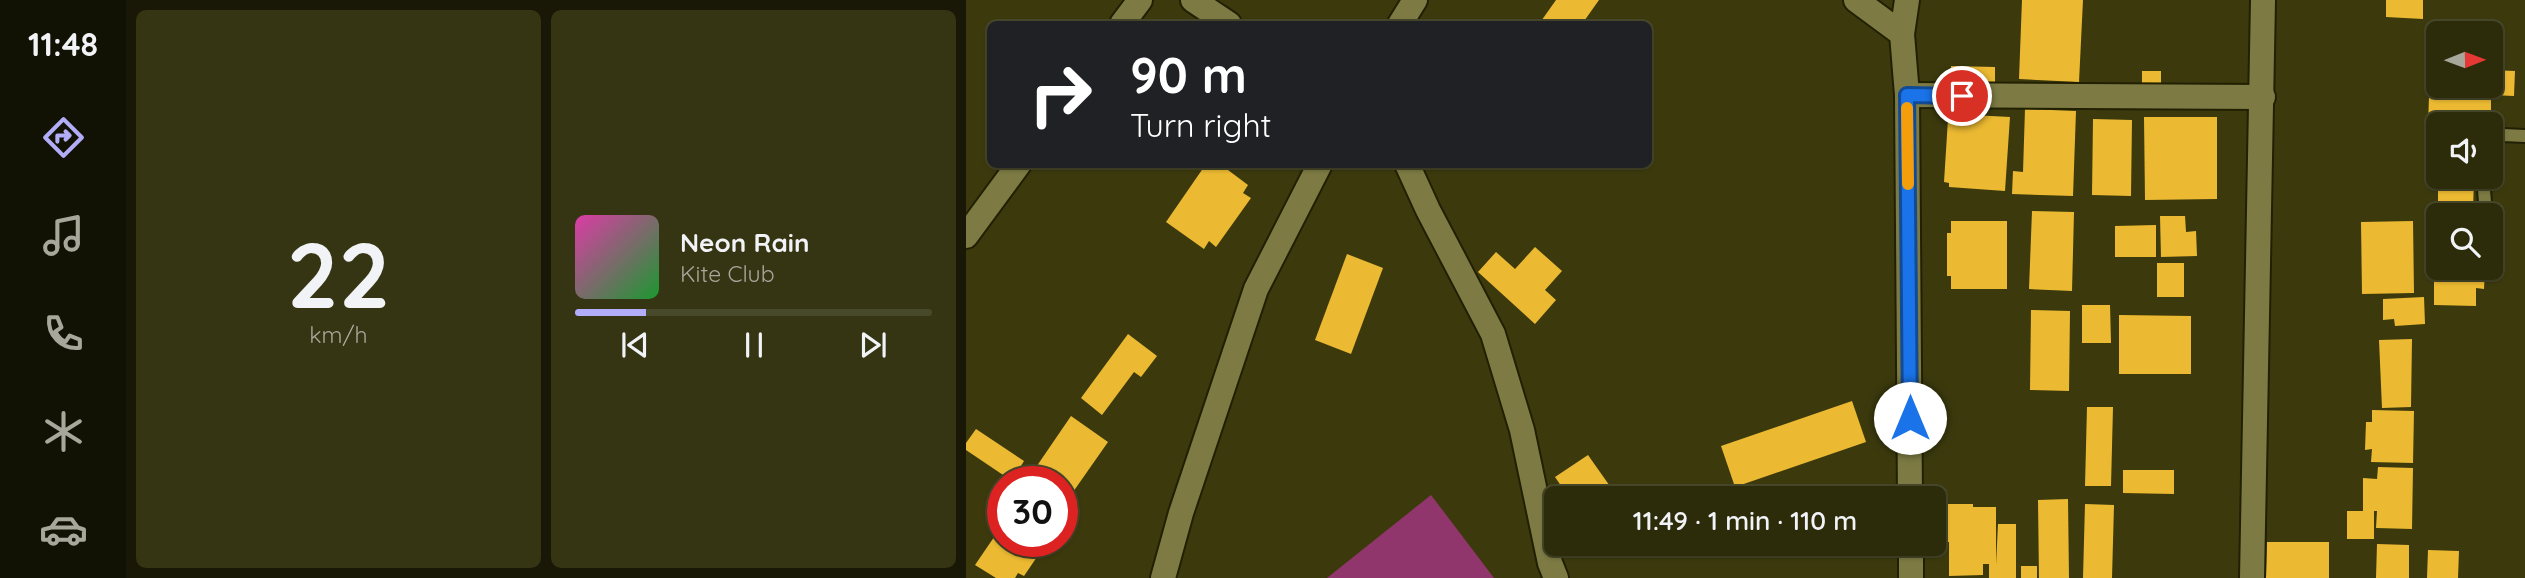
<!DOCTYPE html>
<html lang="en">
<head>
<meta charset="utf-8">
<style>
	:root { --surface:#2d2c0a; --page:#353413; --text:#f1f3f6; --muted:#a7a79c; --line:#48482b; --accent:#b2adf9 }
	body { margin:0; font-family:Quicksand,sans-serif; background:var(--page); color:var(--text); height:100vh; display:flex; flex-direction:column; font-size:26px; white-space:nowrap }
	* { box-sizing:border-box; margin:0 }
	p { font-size:23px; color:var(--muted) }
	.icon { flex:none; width:38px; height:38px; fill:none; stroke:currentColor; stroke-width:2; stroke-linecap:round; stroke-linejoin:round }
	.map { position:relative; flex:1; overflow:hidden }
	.drawer { display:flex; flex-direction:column; gap:10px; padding:10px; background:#191806; width:840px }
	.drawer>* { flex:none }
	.top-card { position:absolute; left:21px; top:21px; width:665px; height:147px; border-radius:10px; box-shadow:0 2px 5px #0004,0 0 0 2px var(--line); background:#202124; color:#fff; overflow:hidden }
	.needle { width:46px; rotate:89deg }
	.buttons { position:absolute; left:1460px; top:21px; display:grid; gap:14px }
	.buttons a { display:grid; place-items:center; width:77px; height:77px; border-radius:10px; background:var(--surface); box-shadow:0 2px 5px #0004,0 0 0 2px var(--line); font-size:35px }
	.speed { position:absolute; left:21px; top:466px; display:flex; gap:14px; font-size:35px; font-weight:700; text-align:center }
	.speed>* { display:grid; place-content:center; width:91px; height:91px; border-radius:50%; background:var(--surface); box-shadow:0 2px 5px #0004,0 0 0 2px var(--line); line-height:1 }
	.speed .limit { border:10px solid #d22; background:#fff; color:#111 }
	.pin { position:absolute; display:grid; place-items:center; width:60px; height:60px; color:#fff; margin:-30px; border:4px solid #fff; border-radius:50%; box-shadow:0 2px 7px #0007 }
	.me { position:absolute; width:77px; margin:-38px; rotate:0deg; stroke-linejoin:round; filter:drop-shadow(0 0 5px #0008) }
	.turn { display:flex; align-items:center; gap:24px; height:147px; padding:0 28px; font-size:32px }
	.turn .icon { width:91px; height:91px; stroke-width:2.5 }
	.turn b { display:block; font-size:49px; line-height:60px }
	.drawer .card { flex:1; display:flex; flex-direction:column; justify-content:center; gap:10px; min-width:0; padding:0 24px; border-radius:10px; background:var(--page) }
	.drawer .dial { align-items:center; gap:0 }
	.dial b { font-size:91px; line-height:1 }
	.song { display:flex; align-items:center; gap:21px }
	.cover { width:84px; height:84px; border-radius:10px; background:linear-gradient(135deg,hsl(320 70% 55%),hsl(130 70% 35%)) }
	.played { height:7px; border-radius:4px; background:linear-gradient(90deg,var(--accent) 20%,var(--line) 20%) }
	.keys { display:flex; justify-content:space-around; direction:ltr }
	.drawer .tiles { flex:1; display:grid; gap:10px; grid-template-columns:repeat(2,1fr) }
	.trip { position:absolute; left:578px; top:486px; width:402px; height:70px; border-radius:10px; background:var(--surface); box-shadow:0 2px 5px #0004,0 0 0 2px var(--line); font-weight:600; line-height:70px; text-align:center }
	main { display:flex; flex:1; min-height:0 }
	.tab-bar { display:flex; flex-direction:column; width:126px; justify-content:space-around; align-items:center; background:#121204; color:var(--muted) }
	.tab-bar .icon { width:49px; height:49px }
	.tab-bar .active { color:var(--accent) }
	.tab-bar b { font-size:32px; color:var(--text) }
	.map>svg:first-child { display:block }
	.green { fill:#91366c }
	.building { fill:#ecba32 }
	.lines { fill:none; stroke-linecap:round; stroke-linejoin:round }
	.lane-casing { stroke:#222003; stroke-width:16 }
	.street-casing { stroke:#222003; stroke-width:28 }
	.lane { stroke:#7d7b43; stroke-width:12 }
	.street { stroke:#7d7b43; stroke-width:24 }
	.route-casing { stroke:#114b97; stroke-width:18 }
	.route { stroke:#1a73e8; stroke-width:12 }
	.slow { stroke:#f59e0b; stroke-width:12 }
</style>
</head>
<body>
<main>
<nav class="tab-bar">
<b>11:48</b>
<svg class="icon active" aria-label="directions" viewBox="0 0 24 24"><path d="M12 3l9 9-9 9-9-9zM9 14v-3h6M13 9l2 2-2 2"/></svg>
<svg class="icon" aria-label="music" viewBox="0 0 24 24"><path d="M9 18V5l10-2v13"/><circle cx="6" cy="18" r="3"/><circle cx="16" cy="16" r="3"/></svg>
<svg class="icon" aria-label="phone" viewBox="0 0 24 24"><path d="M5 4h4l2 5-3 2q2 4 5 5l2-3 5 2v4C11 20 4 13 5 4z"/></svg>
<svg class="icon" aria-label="climate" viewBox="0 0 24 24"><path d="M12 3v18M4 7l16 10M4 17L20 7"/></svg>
<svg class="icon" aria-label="car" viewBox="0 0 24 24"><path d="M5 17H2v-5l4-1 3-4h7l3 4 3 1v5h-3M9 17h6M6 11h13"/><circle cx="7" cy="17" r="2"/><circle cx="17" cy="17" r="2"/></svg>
</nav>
<section class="drawer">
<div class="tiles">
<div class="card dial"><b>22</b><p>km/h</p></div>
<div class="card">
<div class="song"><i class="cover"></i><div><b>Neon Rain</b><p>Kite Club</p></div></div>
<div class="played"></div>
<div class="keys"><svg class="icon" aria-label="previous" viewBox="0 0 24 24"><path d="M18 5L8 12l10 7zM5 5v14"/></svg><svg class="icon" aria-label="pause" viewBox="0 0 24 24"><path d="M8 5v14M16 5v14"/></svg><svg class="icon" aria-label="next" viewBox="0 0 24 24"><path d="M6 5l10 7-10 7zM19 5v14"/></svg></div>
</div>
</div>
</section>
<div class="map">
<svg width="1559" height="578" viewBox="0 0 1559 578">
	<rect width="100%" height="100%" fill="#3c3a0d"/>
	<path class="green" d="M465,495L528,578H361Z"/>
	<g class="building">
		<path d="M590,0H633L616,24H573Z"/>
		<path d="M1056,0H1117L1113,82L1053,79Z"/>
		<path d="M1420,0H1457V19L1420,17Z"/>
		<path d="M985,66L1029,67V87H985Z"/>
		<path d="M1464,69H1472V86H1524V70L1549,71L1548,96L1525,95V124L1462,125Z"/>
		<rect x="1176" y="71" width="19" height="16"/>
		<path d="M1059,109L1110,111L1107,196L1046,194L1047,171L1057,172Z"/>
		<path d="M987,114L1044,117L1039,191L983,187V183L978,182L982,119H987Z"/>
		<path d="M1178,117H1251V199L1179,200Z"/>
		<path d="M1127,119L1166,120L1165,196L1126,195Z"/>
		<path d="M240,164H254L282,185L277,193L285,198L250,247L243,241L238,249L200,222Z"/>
		<path d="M1472,177H1508L1507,212L1472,211Z"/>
		<path d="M1066,211L1108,212L1106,291L1063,289Z"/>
		<path d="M1194,216H1219L1220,232L1230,231L1231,256L1195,257Z"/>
		<path d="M985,221H1041V289H985V276H981V233H985Z"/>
		<path d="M1447,221L1448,293L1396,294L1395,222Z"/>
		<path d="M1468,224H1472V268H1519L1518,289L1510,288V306L1468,305Z"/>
		<path d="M1190,225V257H1149V226Z"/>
		<path d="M569,247L596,271L579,290L590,300L569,324L512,272L530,252L549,269Z"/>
		<path d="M381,254L417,268L385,354L349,340Z"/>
		<rect x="1191" y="263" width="27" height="34"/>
		<path d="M1458,297L1459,324L1429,326L1428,319L1417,320V299Z"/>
		<path d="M1116,305H1144L1145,343H1116Z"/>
		<path d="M1065,310L1104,311L1103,391L1064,390Z"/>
		<path d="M1153,315L1225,316V374H1153Z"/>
		<path d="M162,334L191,356L175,377L168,372L136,415L115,398Z"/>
		<path d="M1446,339L1445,407L1416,408L1413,340Z"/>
		<path d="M886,401L900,442L769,487L755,446Z"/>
		<path d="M1121,407H1147L1145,486H1119Z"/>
		<path d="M1406,410L1448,411L1447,463L1405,462L1406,449L1399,450L1400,422H1406Z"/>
		<path d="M105,416L142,442L100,502L96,499V481H71L64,476Z"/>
		<path d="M10,429L58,461L46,481L0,450V443Z"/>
		<path d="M622,455L653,499H604L589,477Z"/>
		<path d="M1412,467L1447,468L1446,529L1410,528L1411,511H1408V539H1381V511H1397V478L1411,479Z"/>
		<path d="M1157,470H1208V494L1157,493Z"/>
		<path d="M1102,499L1103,578H1073L1072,500Z"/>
		<path d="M975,504H1007V507H1030V565L1032,524H1050V578H1023V564H1017V575L983,576V542H975Z"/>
		<path d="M1119,504L1148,505L1146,578H1117Z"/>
		<path d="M37,524V541H74L70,547L75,551L58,576L52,573L49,578H30L9,565Z"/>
		<path d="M1301,542H1363V578H1300Z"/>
		<path d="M1411,544L1443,545V578H1410Z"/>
		<path d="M1462,550L1493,551L1492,578H1461Z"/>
		<rect x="1055" y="566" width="16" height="12"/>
	</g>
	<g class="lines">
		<defs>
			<g id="lane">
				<path d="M1524,141L1537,135L1559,136"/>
				<path d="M1517,177L1520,215"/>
				<path d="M1524,268V270"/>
			</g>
			<g id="street">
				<path d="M227,0L263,24"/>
				<path d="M890,0L936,34L941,95L944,499"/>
				<path d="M156,24L174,0"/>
				<path d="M434,24L449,0"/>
				<path d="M936,34L941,0"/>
				<path d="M941,95L1297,97"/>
				<path d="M441,164L462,210L527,334L556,430L584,563L590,578"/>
				<path d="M0,236L53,164"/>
				<path d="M945,544V578"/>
				<path d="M197,578L215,513L290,289L354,164"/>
				<path d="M1286,578L1297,0"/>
			</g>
		</defs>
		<use href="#lane" class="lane-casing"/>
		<use href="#street" class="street-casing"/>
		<use href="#lane" class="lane"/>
		<use href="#street" class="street"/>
	</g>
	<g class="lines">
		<defs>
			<path id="route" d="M944,418L941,95L996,96"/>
		</defs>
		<use href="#route" class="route-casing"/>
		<use href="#route" class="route"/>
		<path class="slow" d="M941,108L942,184"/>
	</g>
</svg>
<div class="buttons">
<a><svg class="needle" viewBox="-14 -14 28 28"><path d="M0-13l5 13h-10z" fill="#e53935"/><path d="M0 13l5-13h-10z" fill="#a7a79c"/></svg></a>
<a><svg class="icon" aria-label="sound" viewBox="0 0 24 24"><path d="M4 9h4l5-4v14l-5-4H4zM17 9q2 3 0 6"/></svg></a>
<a><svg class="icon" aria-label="search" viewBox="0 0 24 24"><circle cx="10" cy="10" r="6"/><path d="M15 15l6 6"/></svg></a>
</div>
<div class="speed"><div class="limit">30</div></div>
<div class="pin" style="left:996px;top:96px;background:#d93025"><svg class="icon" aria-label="arrive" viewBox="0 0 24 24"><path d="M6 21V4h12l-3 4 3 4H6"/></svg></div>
<svg class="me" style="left:944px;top:418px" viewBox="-20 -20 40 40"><circle r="19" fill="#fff"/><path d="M0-13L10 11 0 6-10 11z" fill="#1a73e8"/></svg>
<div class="trip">11:49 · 1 min · 110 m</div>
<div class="top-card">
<div class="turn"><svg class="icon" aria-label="right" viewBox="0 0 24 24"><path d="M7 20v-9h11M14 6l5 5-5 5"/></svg><div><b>90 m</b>Turn right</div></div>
</div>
</div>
</main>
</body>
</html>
